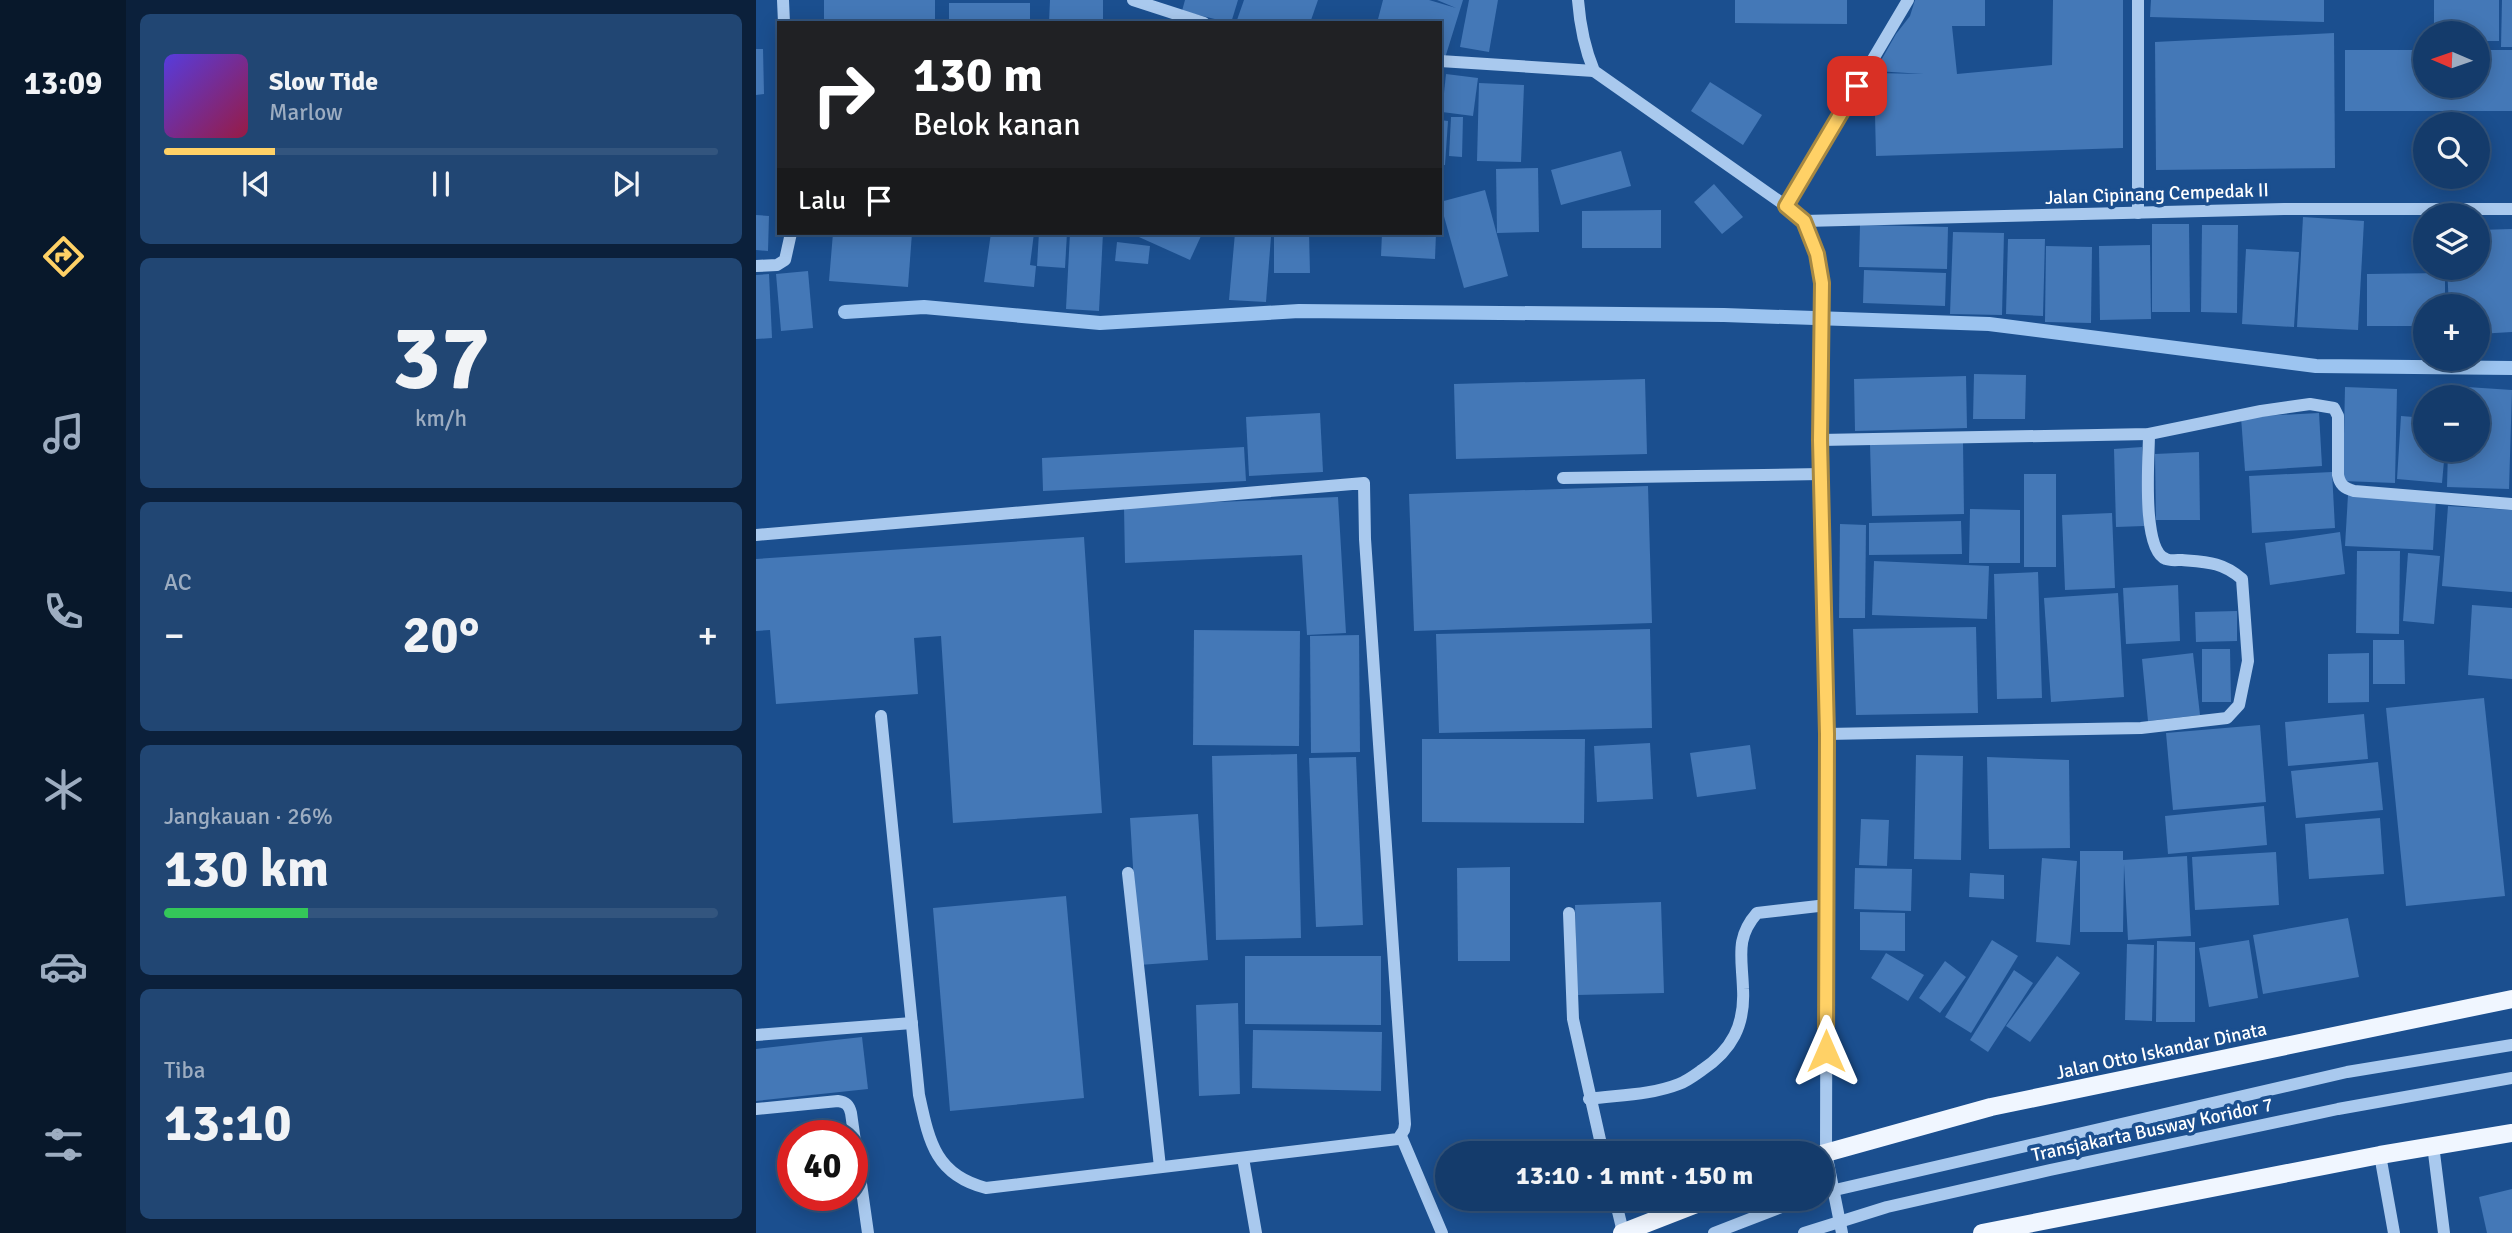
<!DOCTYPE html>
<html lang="id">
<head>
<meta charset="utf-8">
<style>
	:root { --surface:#143b6b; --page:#214673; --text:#f1f3f6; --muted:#9dadc1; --line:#33557e; --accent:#ffd166 }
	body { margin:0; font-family:Signika,sans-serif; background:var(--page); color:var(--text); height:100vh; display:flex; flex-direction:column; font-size:26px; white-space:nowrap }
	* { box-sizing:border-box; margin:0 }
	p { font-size:23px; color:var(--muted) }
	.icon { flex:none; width:38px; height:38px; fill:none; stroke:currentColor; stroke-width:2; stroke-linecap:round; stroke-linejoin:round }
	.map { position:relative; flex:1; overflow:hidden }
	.panel { display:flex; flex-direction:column; gap:14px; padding:14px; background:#0b203b; width:630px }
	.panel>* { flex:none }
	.hud { position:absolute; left:21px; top:21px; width:665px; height:214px; border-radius:0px; box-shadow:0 4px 18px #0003,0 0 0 2px var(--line); background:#202124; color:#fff; overflow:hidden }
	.needle { width:46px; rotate:272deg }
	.controls { position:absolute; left:1657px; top:21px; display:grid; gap:14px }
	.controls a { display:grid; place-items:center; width:77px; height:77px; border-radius:50%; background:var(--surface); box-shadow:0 4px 18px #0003,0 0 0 2px var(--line); font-size:35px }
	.speed { position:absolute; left:21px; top:1120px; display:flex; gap:14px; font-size:35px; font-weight:700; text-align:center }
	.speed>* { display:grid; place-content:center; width:91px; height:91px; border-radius:50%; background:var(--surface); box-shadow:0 4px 18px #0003,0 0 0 2px var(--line); line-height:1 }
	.speed .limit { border:10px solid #d22; background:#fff; color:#111 }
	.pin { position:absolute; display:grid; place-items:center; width:60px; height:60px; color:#fff; margin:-30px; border-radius:14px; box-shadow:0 4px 10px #0006 }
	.me { position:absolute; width:77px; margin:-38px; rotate:0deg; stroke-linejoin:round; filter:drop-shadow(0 0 5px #0008) }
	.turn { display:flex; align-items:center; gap:24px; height:147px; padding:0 21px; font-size:32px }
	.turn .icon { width:91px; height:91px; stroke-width:2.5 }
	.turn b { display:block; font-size:49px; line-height:60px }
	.then { display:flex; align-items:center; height:66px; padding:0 21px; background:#0003; gap:14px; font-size:26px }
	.big { font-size:52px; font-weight:700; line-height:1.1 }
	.panel .tile { flex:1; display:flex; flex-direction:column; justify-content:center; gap:10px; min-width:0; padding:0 24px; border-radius:10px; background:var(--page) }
	.panel .dial { align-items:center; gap:0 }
	.dial b { font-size:91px; line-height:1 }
	.song { display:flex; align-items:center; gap:21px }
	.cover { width:84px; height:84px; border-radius:10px; background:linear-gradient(135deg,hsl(250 70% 55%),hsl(340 70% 35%)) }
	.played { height:7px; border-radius:4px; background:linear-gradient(90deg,var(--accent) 20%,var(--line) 20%) }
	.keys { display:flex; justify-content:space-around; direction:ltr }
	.heat { display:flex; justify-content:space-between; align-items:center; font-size:38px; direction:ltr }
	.charge { height:10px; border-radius:5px; background:linear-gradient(90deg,#34c759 26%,var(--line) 0) }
	.trip { position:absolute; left:679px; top:1141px; width:399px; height:70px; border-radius:35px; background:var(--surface); box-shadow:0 4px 18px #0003,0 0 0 2px var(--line); font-weight:700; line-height:70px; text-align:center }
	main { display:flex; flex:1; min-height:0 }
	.dock { display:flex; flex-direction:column; width:126px; justify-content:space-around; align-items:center; background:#08182b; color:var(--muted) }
	.dock .icon { width:49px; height:49px }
	.dock .active { color:var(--accent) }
	.dock b { font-size:32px; color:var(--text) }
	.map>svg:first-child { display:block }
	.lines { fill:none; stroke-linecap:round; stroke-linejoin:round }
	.stream { stroke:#9cc4f0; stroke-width:14 }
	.building { fill:#4478b7 }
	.minor { stroke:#a9c9ee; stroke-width:12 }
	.major { stroke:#f0f6ff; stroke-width:18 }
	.route-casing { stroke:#a68842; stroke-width:18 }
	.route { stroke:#ffd166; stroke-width:12 }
	.labels { text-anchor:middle; stroke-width:7; stroke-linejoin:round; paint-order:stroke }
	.street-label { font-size:19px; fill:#fff; stroke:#1b4f8f }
</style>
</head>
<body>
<main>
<nav class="dock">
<b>13:09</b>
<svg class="icon active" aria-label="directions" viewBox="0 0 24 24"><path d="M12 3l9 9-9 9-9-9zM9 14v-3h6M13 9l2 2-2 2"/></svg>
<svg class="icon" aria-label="music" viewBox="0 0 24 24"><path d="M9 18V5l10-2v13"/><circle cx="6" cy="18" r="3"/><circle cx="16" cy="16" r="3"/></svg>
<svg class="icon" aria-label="phone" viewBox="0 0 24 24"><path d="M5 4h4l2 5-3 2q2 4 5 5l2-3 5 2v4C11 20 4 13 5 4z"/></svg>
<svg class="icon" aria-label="climate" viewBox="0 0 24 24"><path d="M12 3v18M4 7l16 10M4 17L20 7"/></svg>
<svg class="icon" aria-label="car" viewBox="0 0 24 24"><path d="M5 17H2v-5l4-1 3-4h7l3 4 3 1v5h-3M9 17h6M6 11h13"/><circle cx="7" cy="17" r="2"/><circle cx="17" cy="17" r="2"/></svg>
<svg class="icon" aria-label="filters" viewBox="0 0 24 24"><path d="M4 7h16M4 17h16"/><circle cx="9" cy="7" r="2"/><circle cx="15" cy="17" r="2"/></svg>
</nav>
<section class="panel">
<div class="tile">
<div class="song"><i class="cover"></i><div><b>Slow Tide</b><p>Marlow</p></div></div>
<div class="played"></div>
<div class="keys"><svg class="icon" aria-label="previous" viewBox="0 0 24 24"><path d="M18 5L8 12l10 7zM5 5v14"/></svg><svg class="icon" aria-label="pause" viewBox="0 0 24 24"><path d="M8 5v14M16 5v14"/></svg><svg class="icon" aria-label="next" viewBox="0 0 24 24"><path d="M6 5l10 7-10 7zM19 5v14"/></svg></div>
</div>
<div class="tile dial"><b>37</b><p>km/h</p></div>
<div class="tile"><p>AC</p>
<div class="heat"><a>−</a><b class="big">20°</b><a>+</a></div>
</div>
<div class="tile"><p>Jangkauan · 26%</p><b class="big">130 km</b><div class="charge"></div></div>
<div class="tile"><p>Tiba</p><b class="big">13:10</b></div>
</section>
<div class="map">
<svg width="1756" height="1233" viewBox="0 0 1756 1233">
	<rect width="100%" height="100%" fill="#1b4f8f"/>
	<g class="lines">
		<path class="stream" d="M89,312L168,307L344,323L543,311L968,315L1233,324L1560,366L1756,368"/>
	</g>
	<g class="building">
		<rect x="68" y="0" width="111" height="23"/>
		<path d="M294,0H347V23H293Z"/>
		<path d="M429,0H482L475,23L426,11Z"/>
		<path d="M488,0H562L554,23H487L481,20Z"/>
		<path d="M627,0H673L700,8L681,0H707L689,58L684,56V23H621Z"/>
		<path d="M713,0H742L733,52L704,47Z"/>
		<path d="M979,0H1091V24L979,23Z"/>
		<path d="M1159,0H1229V26H1196L1201,74L1296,65L1297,0H1367V148L1120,156L1118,73L1168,74L1119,71L1140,34L1154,16Z"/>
		<path d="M1395,0H1568V22L1394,17Z"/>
		<path d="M1678,0H1743V41H1722V33H1678Z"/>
		<path d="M1746,0H1756V47H1745Z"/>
		<rect x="193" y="3" width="81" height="20"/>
		<path d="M1578,33L1579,168L1400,170L1399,42Z"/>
		<path d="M0,49H7L8,94L0,95Z"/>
		<path d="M1589,50H1670V86H1722V50H1756V111H1589Z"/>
		<path d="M690,74L722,78L717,116L686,112Z"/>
		<path d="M954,82L1006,115L987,145L935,111Z"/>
		<path d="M723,83L768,85L765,162L721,161Z"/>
		<path d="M695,117H707L706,157L693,156Z"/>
		<path d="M684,120L692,121L689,165H684Z"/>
		<path d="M865,151L875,186L805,205L795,170Z"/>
		<path d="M782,168L783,232L741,233L740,169Z"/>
		<path d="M958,184L987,217L966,234L938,202Z"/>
		<path d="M729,190L752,276L708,288L684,202Z"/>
		<path d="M905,210V248H826V211Z"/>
		<path d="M0,215L13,216L12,251L0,250Z"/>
		<path d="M1547,217L1608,221L1602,330L1541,327Z"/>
		<path d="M1396,224H1433L1434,312H1396Z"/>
		<path d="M1104,225L1192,227L1191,269L1103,267Z"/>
		<path d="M1446,225H1482L1481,313L1445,312Z"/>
		<path d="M1756,229V332L1722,334V306H1693L1691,268H1722V230Z"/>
		<path d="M1197,232L1248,233L1246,315L1194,314Z"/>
		<path d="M77,233H156L152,287L73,281Z"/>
		<path d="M235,233H278L274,265L280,266L278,287L228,282Z"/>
		<path d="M283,233H311L309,268L281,266Z"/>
		<path d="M314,233H347L343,311L310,309Z"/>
		<path d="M374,233H438L445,236L434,260Z"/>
		<path d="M479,233L515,237L510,302L473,300Z"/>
		<path d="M518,233H553L554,273H518Z"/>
		<path d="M626,233H680L679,259L625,256Z"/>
		<path d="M1252,239H1289L1287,316L1250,314Z"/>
		<path d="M361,242L394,246L392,264L359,261Z"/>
		<path d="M1394,245L1395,319L1344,320L1343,246Z"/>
		<path d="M1290,246L1336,247L1335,323L1289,322Z"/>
		<path d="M1490,249L1543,252L1538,327L1486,324Z"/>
		<path d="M1108,270L1190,273L1189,306L1107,303Z"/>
		<path d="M52,271L57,328L25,331L20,274Z"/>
		<path d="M1689,273V306H1670V326H1611V274Z"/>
		<path d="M13,274L16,338L0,339V275Z"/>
		<path d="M1218,374L1270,375L1269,419H1217Z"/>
		<path d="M1210,376L1211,428L1099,431L1098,379Z"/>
		<path d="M889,379L891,454L700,459L698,384Z"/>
		<path d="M1696,386L1756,390L1753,489L1691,487L1692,450H1722V397H1695Z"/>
		<path d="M1589,387L1641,389L1639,483L1587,481Z"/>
		<path d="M564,413L567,472L493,476L490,417Z"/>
		<path d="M1563,413L1566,466L1489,471L1485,417Z"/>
		<path d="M1645,416L1670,418V450H1689L1686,483L1641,479Z"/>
		<path d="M1207,443L1208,514L1116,516L1114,444Z"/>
		<path d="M488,447L490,481L287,491L286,458Z"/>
		<path d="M1386,447L1388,526L1360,527L1358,449Z"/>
		<path d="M1443,452L1444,520H1400L1399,454Z"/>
		<path d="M1576,472L1579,528L1496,533L1493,476Z"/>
		<rect x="1268" y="474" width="32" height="93"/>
		<path d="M892,486L896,623L658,631L653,494Z"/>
		<path d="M1592,495L1680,499L1677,550L1589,546Z"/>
		<path d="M582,497L590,633L551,635L546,555L369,563L368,506Z"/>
		<path d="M1692,506L1756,510V592L1686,586Z"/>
		<path d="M1214,509L1264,510V563H1213Z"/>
		<path d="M1356,513L1359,588L1309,590L1306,515Z"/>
		<path d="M1205,521L1206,554L1113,555V523Z"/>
		<path d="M1084,524L1110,525L1109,618H1083Z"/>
		<path d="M1584,532L1589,574L1514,585L1509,543Z"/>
		<path d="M328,537L346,813L197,823L185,636L158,638L162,694L20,704L14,630L0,631V559Z"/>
		<path d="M1601,551H1644L1643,634L1600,633Z"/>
		<path d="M1652,553L1684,556L1678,624L1647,621Z"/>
		<path d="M1118,561L1233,566L1231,619L1116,615Z"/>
		<path d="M1282,572L1286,698L1241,699L1238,574Z"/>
		<path d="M1422,585L1424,641L1370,644L1367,588Z"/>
		<path d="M1362,593L1368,697L1295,702L1288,598Z"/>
		<path d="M1716,605L1756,608V679L1712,675Z"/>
		<path d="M1481,611V641L1440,642L1439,612Z"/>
		<path d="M1220,627L1222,713L1100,715L1097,629Z"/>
		<path d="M894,629L896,728L683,733L680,634Z"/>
		<path d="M438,630L544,631L543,746L437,745Z"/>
		<path d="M603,635L604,752L555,753L554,636Z"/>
		<path d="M1617,640H1648L1649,684H1617Z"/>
		<path d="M1446,649H1474L1475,702H1446Z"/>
		<path d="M1437,653L1444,715L1392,721L1386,659Z"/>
		<path d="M1613,653V702L1572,703V654Z"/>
		<path d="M1728,698L1749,896L1650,906L1630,708Z"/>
		<path d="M1608,714L1612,759L1532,766L1529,722Z"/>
		<path d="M1504,725L1510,802L1417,810L1410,733Z"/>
		<path d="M666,739H829L828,823L666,822Z"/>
		<path d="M894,743L897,799L841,802L838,746Z"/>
		<path d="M994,745L1000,789L941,797L934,753Z"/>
		<path d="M541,754L545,938L460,940L456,756Z"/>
		<path d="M1160,755L1207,756L1205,860L1158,859Z"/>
		<path d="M600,757L607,925L560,927L553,758Z"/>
		<path d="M1231,757L1313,760L1314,848L1233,849Z"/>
		<path d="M1622,762L1627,810L1540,818L1535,771Z"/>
		<path d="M1508,806L1511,845L1412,854L1409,816Z"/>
		<path d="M442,814L452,960L383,965L374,818Z"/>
		<path d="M1624,818L1628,874L1553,879L1549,824Z"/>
		<path d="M1105,819L1133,820L1131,866L1103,865Z"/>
		<path d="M1324,851H1367V860L1431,856L1435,936L1372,940L1368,864L1367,932H1324Z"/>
		<path d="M1520,852L1523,905L1439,910L1436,857Z"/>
		<path d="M1286,858L1321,861L1314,945L1280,942Z"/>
		<path d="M754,867V961H702L701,868Z"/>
		<path d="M1099,868L1156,869L1155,911L1098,909Z"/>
		<path d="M1214,873L1248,875V899L1213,897Z"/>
		<path d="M310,896L328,1098L194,1111L177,908Z"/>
		<path d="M905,902L908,993L821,995L819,905Z"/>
		<path d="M1104,912L1149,913V951L1104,950Z"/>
		<path d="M1592,918L1603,977L1507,994L1497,935Z"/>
		<path d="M1236,940L1262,956L1215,1033L1189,1017Z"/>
		<path d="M1493,940L1502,998L1453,1007L1443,948Z"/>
		<path d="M1401,941L1439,942V1022H1400Z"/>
		<path d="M1371,944L1398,945L1396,1021L1369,1020Z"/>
		<path d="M1130,953L1168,975L1152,1001L1115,978Z"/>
		<path d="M489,956H625V1025L489,1024Z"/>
		<path d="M1301,956L1324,973L1274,1042L1250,1026Z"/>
		<path d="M1189,961L1210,977L1184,1013L1163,998Z"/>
		<path d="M1258,970L1277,983L1232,1052L1214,1040Z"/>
		<path d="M482,1003L484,1094L443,1096L440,1005Z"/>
		<path d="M497,1030L626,1032L625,1091L496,1088Z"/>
		<path d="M106,1037L112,1089L0,1101V1049Z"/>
		<path d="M1756,1189V1233H1731L1723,1197Z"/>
	</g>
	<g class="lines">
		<g class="minor">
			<path d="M27,0L28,23"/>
			<path d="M377,0L448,23"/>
			<path d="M822,0C824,26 828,47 838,71L1030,206L1048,221L1061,254L1066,283L1064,440L1071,734L1070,1153L1086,1233"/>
			<path d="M684,61L838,71"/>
			<path d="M1030,206L1152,0"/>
			<path d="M1382,213V0"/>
			<path d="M1048,221L1528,209H1756"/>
			<path d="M0,266L21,265L29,260L35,233"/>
			<path d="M1064,440L1393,434L1505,411L1554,404L1578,408L1582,416V475C1584,485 1588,488 1598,491L1756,504"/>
			<path d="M807,478L1065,474"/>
			<path d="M0,535L608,483L609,539L649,1124L648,1130L642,1139L230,1188C179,1175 173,1141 163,1095L125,716"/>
			<path d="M1071,734L1385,728L1471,718L1483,705L1492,661L1486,579C1467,562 1451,562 1426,560C1421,560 1414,561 1410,559C1385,550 1393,457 1393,434"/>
			<path d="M372,873L404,1167"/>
			<path d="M813,913L817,1019L847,1153"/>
			<path d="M0,1035L156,1023"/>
			<path d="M833,1099C863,1095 895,1095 923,1084C931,1081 939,1075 946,1070C976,1050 989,1025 987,989C986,957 979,938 1001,913L1071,905"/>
			<path d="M0,1109L82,1101C90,1102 93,1105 95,1113L112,1233"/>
			<path d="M645,1136L686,1233"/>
			<path d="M1677,1145L1688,1233"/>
			<path d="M1624,1155L1638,1233"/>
			<path d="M487,1158L500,1233"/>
			<path d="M1066,1193L1591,1072L1756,1045"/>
			<path d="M859,1199L867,1232"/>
			<path d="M958,1233L1046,1199"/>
			<path d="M1048,1233L1131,1207L1294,1170L1582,1109L1756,1078"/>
		</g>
		<g class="major">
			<path d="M1066,1154L1235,1107L1756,999"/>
			<path d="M866,1233L953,1199"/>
			<path d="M1226,1233L1624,1155L1756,1133"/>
		</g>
	</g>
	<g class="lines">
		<defs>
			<path id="route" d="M1070,1051L1071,734L1064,440L1066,283L1061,254L1048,221L1030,206L1101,86"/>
		</defs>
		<use href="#route" class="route-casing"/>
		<use href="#route" class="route"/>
	</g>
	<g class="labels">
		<g class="street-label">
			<text transform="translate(1401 193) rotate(-2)" y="7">Jalan Cipinang Cempedak II</text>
			<text transform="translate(1405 1050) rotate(-12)" y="7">Jalan Otto Iskandar Dinata</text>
			<text transform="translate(1396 1129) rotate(-12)" y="7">Transjakarta Busway Koridor 7</text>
		</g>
	</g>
</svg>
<div class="controls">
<a><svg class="needle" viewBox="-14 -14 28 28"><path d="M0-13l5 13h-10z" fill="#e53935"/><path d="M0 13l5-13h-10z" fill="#9dadc1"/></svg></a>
<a><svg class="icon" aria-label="search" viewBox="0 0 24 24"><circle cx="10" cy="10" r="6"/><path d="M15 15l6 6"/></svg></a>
<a><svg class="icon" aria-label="layers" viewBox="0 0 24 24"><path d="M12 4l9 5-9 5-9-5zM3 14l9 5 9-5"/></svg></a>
<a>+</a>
<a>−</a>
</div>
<div class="speed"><div class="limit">40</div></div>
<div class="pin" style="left:1101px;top:86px;background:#d93025"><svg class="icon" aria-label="arrive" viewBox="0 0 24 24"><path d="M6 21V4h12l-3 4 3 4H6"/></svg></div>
<svg class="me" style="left:1070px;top:1051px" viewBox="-20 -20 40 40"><path d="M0-17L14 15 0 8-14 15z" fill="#ffd166" stroke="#fff" stroke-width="4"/></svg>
<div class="trip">13:10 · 1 mnt · 150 m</div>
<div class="hud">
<div class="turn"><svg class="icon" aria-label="right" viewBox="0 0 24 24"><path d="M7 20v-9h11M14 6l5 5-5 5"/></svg><div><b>130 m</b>Belok kanan</div></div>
<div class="then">Lalu<svg class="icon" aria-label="arrive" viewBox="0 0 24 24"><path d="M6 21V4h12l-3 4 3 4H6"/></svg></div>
</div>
</div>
</main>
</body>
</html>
